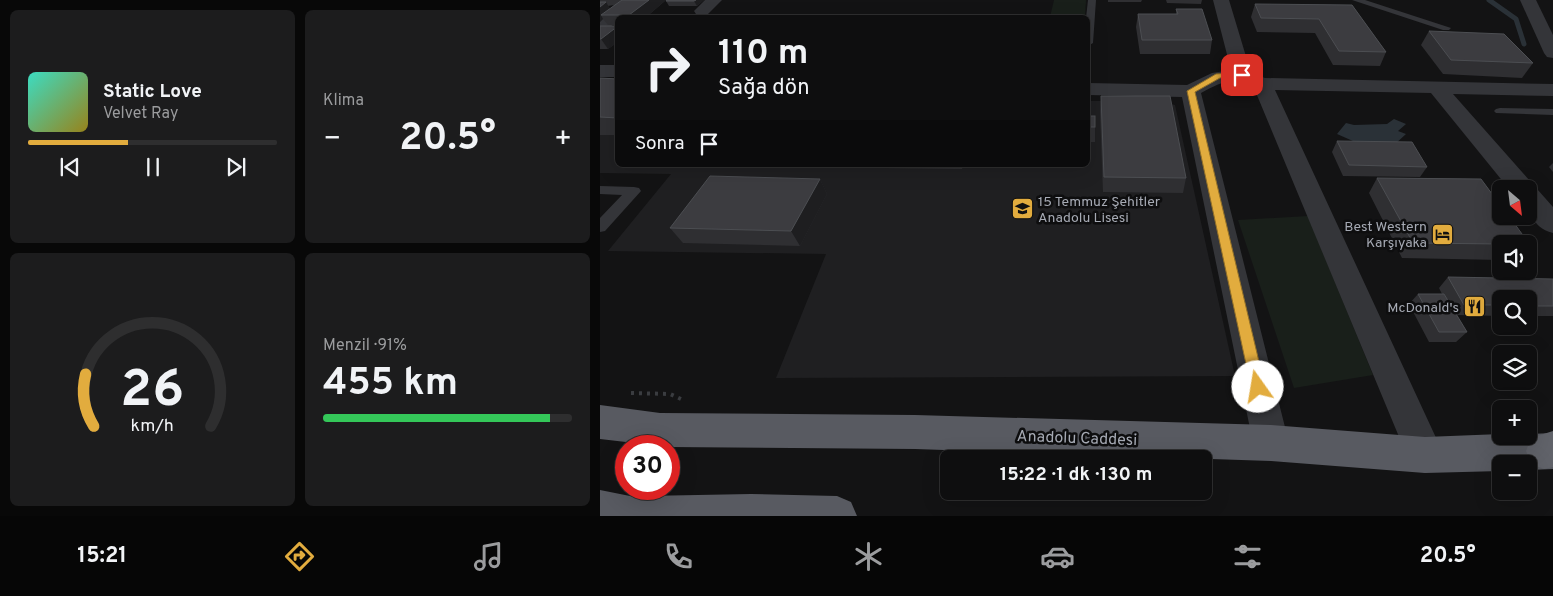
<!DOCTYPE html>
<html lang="tr">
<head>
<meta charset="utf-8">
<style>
	:root { --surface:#0e0e0f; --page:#1c1c1d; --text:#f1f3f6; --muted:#9b9c9e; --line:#2e2e2f; --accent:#e2ac3e }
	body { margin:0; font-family:Overpass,sans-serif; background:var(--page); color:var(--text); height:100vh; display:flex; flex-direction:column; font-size:19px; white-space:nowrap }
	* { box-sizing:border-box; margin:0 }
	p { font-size:16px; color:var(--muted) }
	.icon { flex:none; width:28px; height:28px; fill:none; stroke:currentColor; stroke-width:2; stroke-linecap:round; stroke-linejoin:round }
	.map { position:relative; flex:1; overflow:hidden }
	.drawer { display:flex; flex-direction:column; gap:10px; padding:10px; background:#080808; width:600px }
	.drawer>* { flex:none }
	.banner { position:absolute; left:15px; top:15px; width:475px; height:152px; border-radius:8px; box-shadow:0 5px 20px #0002,0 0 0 1px var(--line); background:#0e0e0f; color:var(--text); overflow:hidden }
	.needle { width:32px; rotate:152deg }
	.fabs { position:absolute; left:892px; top:180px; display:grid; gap:10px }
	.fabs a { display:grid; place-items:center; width:45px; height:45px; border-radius:8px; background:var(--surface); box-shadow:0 5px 20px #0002,0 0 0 1px var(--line); font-size:25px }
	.speed { position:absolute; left:15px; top:435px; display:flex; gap:10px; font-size:25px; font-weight:700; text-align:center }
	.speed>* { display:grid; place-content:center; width:65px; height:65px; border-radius:50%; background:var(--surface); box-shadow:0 5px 20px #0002,0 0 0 1px var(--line); line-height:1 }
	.speed .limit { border:8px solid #d22; background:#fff; color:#111 }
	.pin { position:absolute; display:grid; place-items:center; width:42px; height:42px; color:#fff; margin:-21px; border-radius:10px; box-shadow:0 2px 8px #0006 }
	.me { position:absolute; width:55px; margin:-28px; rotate:347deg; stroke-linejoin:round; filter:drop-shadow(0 0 4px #0008) }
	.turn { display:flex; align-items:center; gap:18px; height:105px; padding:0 20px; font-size:22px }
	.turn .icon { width:65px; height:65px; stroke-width:2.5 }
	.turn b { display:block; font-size:35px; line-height:42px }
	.then { display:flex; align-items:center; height:48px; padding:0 20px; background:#0003; gap:10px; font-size:19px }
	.big { font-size:38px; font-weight:700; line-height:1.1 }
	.drawer .tile { flex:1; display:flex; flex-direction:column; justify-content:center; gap:8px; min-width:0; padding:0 18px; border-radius:8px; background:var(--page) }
	.drawer .dial { align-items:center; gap:0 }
	.dial svg { height:130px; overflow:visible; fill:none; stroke:var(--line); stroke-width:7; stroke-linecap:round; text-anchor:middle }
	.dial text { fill:var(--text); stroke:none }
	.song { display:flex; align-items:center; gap:15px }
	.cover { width:60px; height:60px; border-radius:8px; background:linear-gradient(135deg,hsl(170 70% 55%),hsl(50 70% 35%)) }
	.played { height:5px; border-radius:2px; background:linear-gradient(90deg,var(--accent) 40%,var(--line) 40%) }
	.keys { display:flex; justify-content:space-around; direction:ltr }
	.heat { display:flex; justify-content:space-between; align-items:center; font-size:28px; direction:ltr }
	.charge { height:8px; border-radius:4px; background:linear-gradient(90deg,#34c759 91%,var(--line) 0) }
	.drawer .tiles { flex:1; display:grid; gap:10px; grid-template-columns:repeat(2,1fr) }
	.trip { position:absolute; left:340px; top:450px; width:272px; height:50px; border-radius:8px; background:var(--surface); box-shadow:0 5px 20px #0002,0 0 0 1px var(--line); font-weight:700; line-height:50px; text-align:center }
	.menu { display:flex; height:80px; justify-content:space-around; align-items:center; background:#060606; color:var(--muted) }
	.menu .icon { width:35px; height:35px }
	.menu .active { color:var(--accent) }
	.menu b { font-size:22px; color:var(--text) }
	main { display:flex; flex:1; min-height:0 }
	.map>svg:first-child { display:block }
	.built { fill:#1f1f21 }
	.green { fill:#191f1a }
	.water { fill:#2a3137 }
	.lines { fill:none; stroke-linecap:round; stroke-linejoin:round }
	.stream { stroke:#2a3137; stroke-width:5 }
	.path { stroke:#3a3c40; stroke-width:4; stroke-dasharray:3 5; stroke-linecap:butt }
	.service { fill:#343539; fill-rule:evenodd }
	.minor { fill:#343539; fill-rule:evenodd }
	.trunk { fill:#585a61; fill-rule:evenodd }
	.motorway { fill:#61636a; fill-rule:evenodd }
	.wall { fill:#2f2f32; fill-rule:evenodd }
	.shaded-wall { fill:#1e1e20 }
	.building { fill:#3c3c40; stroke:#4c4e52 }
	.route { fill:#e2ac3e; stroke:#937028 }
	.labels { text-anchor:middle; stroke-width:5; stroke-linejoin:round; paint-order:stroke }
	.poi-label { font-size:14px; fill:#a6aab4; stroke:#0e0e0f; text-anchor:end }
	.near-street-label { font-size:16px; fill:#a6aab4; stroke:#0e0e0f }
</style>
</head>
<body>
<main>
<section class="drawer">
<div class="tiles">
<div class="tile">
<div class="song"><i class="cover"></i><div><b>Static Love</b><p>Velvet Ray</p></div></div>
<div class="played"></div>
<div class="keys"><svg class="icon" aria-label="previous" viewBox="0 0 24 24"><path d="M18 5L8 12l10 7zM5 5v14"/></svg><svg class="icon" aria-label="pause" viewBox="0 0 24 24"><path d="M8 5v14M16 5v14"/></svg><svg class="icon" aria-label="next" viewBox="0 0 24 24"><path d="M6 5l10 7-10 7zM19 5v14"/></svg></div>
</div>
<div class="tile"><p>Klima</p>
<div class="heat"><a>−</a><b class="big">20.5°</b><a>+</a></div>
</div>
<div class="tile dial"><svg viewBox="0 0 100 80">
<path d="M14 69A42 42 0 1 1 86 69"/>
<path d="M14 69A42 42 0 0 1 9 37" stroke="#e2ac3e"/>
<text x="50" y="56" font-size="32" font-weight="700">26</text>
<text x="50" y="72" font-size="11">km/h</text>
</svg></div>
<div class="tile"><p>Menzil · 91%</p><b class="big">455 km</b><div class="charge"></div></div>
</div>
</section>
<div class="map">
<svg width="953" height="516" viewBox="0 0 953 516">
	<rect width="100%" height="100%" fill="#131314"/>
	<path class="built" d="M0,81H17L18,165H488V101H560L575,105L635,376L176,378L226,254L8,251L71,174L0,173Z"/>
	<g class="green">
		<path d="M454,0H486L485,17H450Z"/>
		<path d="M708,216L773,375L694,388L638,220Z"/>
	</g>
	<path class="water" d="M794,119L806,124L798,131L806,134L794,145H762L737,134L746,123L754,125L787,124Z"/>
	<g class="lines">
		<path class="stream" d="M889,0L916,19L924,44"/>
		<path class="path" d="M31,393L70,394L81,399"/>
		<g class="service">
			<path d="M488,0H496L493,43L488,46V18H486Z"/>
			<path d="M752,0H765L851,28L849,30H843Z"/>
			<path d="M900,108L953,109V115L896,113L894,111L896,109Z"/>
			<path d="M0,186L34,187L39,188L41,191L5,231L0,232V218L22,195L0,194Z"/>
		</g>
		<g class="minor">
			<path d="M25,0H43L22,18H18V21L6,30L0,31V18Z"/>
			<path d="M105,0H122L108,14H96L94,11Z"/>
			<path d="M613,0H629L651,73L665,78L953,84V96L853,94L953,207V233C930,227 929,209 929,189H909L831,93L675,90L838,442L843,455L838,468L825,473L812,468L654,88C630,78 623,81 601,93L689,443L684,456L671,461L658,456L653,443L582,97L488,95V83L587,85L612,73L631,70Z"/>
			<path d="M920,0H936L953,35V58L947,57L944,53Z"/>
			<rect x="0" y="65" width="18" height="12"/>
		</g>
		<g class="trunk">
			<path d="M0,405L60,413L315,415L671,425L825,437L901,434V436H929V434L953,433V469L929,470V464H901V471L825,473L671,461L315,449L69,447L0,439Z"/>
			<path d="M0,490L40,498L44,496L151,494L237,496L251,502L257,516H0Z"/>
		</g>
		<path class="motorway" d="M953,431V467L944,469L931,464L926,451L931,438Z"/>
	</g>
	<g class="wall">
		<path d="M0,0H66L45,18H18V25H8L3,19L0,22ZM14,5L10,9L8,6Z"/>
		<path d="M104,0L97,6H69L66,1Z"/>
		<path d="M508,0H542L541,2H508Z"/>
		<path d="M566,0H602L601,4L567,3Z"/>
		<path d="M655,4L752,5L786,52L780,66L733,65L715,33L657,32L651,17Z"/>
		<path d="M576,9L612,40L610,54H540L536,27L538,14H576Z"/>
		<path d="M0,26H18V42L8,49H0Z"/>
		<path d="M829,31L933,63L922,78L843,74L821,45Z"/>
		<path d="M0,78L18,79V135H0Z"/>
		<path d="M501,96L586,178L583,193L503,192L500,111Z"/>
		<path d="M488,116L495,127V142H488Z"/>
		<path d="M737,141L827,167L820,177L743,176L732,152Z"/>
		<path d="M953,163V172L949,167Z"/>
		<path d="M282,165H363L362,169L283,168Z"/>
		<path d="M777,178L881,179L901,206V216H909L930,245L929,247V244H901V260L802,258L769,193Z"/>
		<path d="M220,179L227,194L200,246L83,243L70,228Z"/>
		<path d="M848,277L953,279V316H929V299H901V316L856,315L867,332L856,342H829L809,304L818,294H842L839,288Z"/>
	</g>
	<g class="shaded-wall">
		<path d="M49,0H66L45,18H31L29,15Z"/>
		<path d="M96,0H104L97,6L94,1Z"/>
		<path d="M6,2L12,12L1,15L3,19L0,22V7Z"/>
		<path d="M18,26V42L8,49L1,39Z"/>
		<path d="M220,179L227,194L200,246L191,231Z"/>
	</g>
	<g class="building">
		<path d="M22,0H49L29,15H1Z"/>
		<path d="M67,0H96L94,1H66Z"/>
		<path d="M0,2H6L0,7Z"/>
		<path d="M655,4L752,5L786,52L739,51L719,19L661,18Z"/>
		<path d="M576,9H602L612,40H542L538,14H578Z"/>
		<path d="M0,26H18L1,39H0Z"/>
		<path d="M829,31L904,34L933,63L851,60Z"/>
		<path d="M0,78L18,79V118L0,117Z"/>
		<path d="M501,96H570L586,178L504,177Z"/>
		<rect x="488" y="116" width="7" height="11"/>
		<path d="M737,141L812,142L827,167L749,165Z"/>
		<path d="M110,176L220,179L191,231L70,228Z"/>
		<path d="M777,178L881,179L901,206V216H909L930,245H929V244H901L813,243Z"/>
		<path d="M848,277L953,279V306H929V299H901V305H864Z"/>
		<path d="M818,294H844L867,332H839Z"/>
	</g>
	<path class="route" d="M642,72L646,75L644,76L620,78L595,92L665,387L663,392L658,394L653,392L651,387L587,91L616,74Z"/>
	<defs>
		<symbol id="school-square" viewBox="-11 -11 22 22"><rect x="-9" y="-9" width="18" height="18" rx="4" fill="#e2ac3e" stroke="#0e0e0f"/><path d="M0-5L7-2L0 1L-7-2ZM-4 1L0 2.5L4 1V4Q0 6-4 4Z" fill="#111"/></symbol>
		<symbol id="hotel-square" viewBox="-11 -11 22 22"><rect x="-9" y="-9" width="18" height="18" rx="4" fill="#e2ac3e" stroke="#0e0e0f"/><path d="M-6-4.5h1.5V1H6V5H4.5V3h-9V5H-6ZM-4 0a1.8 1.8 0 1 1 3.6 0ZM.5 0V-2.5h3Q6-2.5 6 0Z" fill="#111"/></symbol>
		<symbol id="restaurant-square" viewBox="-11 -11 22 22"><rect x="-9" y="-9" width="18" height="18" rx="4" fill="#e2ac3e" stroke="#0e0e0f"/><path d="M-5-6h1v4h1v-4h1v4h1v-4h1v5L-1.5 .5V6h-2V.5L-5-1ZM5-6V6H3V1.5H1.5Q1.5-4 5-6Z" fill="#111"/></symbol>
	</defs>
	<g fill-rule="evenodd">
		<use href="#school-square" x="410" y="196" width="25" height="25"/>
		<use href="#hotel-square" x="830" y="222" width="25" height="25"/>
		<use href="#restaurant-square" x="862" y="294" width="25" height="25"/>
	</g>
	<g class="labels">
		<g class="poi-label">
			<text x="438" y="206" text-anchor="start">15 Temmuz Şehitler<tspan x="438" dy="16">Anadolu Lisesi</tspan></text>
			<text x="827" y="231">Best Western<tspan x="827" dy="16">Karşıyaka</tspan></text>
			<text x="859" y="312">McDonald's</text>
		</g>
		<g class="near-street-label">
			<text transform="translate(477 437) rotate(2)" y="6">Anadolu Caddesi</text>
		</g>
	</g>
</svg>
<div class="fabs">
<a><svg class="needle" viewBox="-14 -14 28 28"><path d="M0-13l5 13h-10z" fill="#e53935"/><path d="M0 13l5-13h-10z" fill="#9b9c9e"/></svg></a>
<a><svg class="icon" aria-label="sound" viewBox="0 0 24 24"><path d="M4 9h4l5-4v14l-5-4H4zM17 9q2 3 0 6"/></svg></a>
<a><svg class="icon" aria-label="search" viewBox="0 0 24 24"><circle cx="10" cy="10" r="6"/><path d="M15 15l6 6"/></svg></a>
<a><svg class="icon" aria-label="layers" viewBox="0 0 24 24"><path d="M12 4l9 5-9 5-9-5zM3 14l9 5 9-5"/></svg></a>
<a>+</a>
<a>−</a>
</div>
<div class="speed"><div class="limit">30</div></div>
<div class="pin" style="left:642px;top:75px;background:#d93025"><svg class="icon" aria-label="arrive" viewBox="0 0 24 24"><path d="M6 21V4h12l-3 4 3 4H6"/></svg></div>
<svg class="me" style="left:658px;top:387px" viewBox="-20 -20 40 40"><circle r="19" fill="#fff"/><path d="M0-13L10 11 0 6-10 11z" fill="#e2ac3e"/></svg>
<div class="trip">15:22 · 1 dk · 130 m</div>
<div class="banner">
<div class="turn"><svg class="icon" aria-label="right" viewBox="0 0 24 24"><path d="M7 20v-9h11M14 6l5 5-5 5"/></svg><div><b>110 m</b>Sağa dön</div></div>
<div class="then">Sonra<svg class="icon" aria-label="arrive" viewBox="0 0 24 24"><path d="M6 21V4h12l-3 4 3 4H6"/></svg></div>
</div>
</div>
</main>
<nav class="menu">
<b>15:21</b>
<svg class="icon active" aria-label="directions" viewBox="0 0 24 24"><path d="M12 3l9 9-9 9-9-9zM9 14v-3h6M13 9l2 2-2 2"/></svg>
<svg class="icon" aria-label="music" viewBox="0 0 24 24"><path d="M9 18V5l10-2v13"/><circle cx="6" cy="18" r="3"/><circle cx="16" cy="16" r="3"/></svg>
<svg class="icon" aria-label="phone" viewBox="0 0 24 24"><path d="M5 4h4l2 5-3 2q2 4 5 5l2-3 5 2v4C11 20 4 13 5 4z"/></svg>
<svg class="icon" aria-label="climate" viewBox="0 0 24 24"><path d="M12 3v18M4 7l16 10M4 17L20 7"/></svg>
<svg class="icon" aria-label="car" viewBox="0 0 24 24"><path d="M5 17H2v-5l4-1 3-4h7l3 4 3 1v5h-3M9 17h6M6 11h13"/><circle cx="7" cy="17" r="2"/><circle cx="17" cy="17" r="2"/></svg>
<svg class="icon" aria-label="filters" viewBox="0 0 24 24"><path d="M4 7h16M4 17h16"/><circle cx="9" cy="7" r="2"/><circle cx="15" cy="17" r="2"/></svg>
<b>20.5°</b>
</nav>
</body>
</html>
